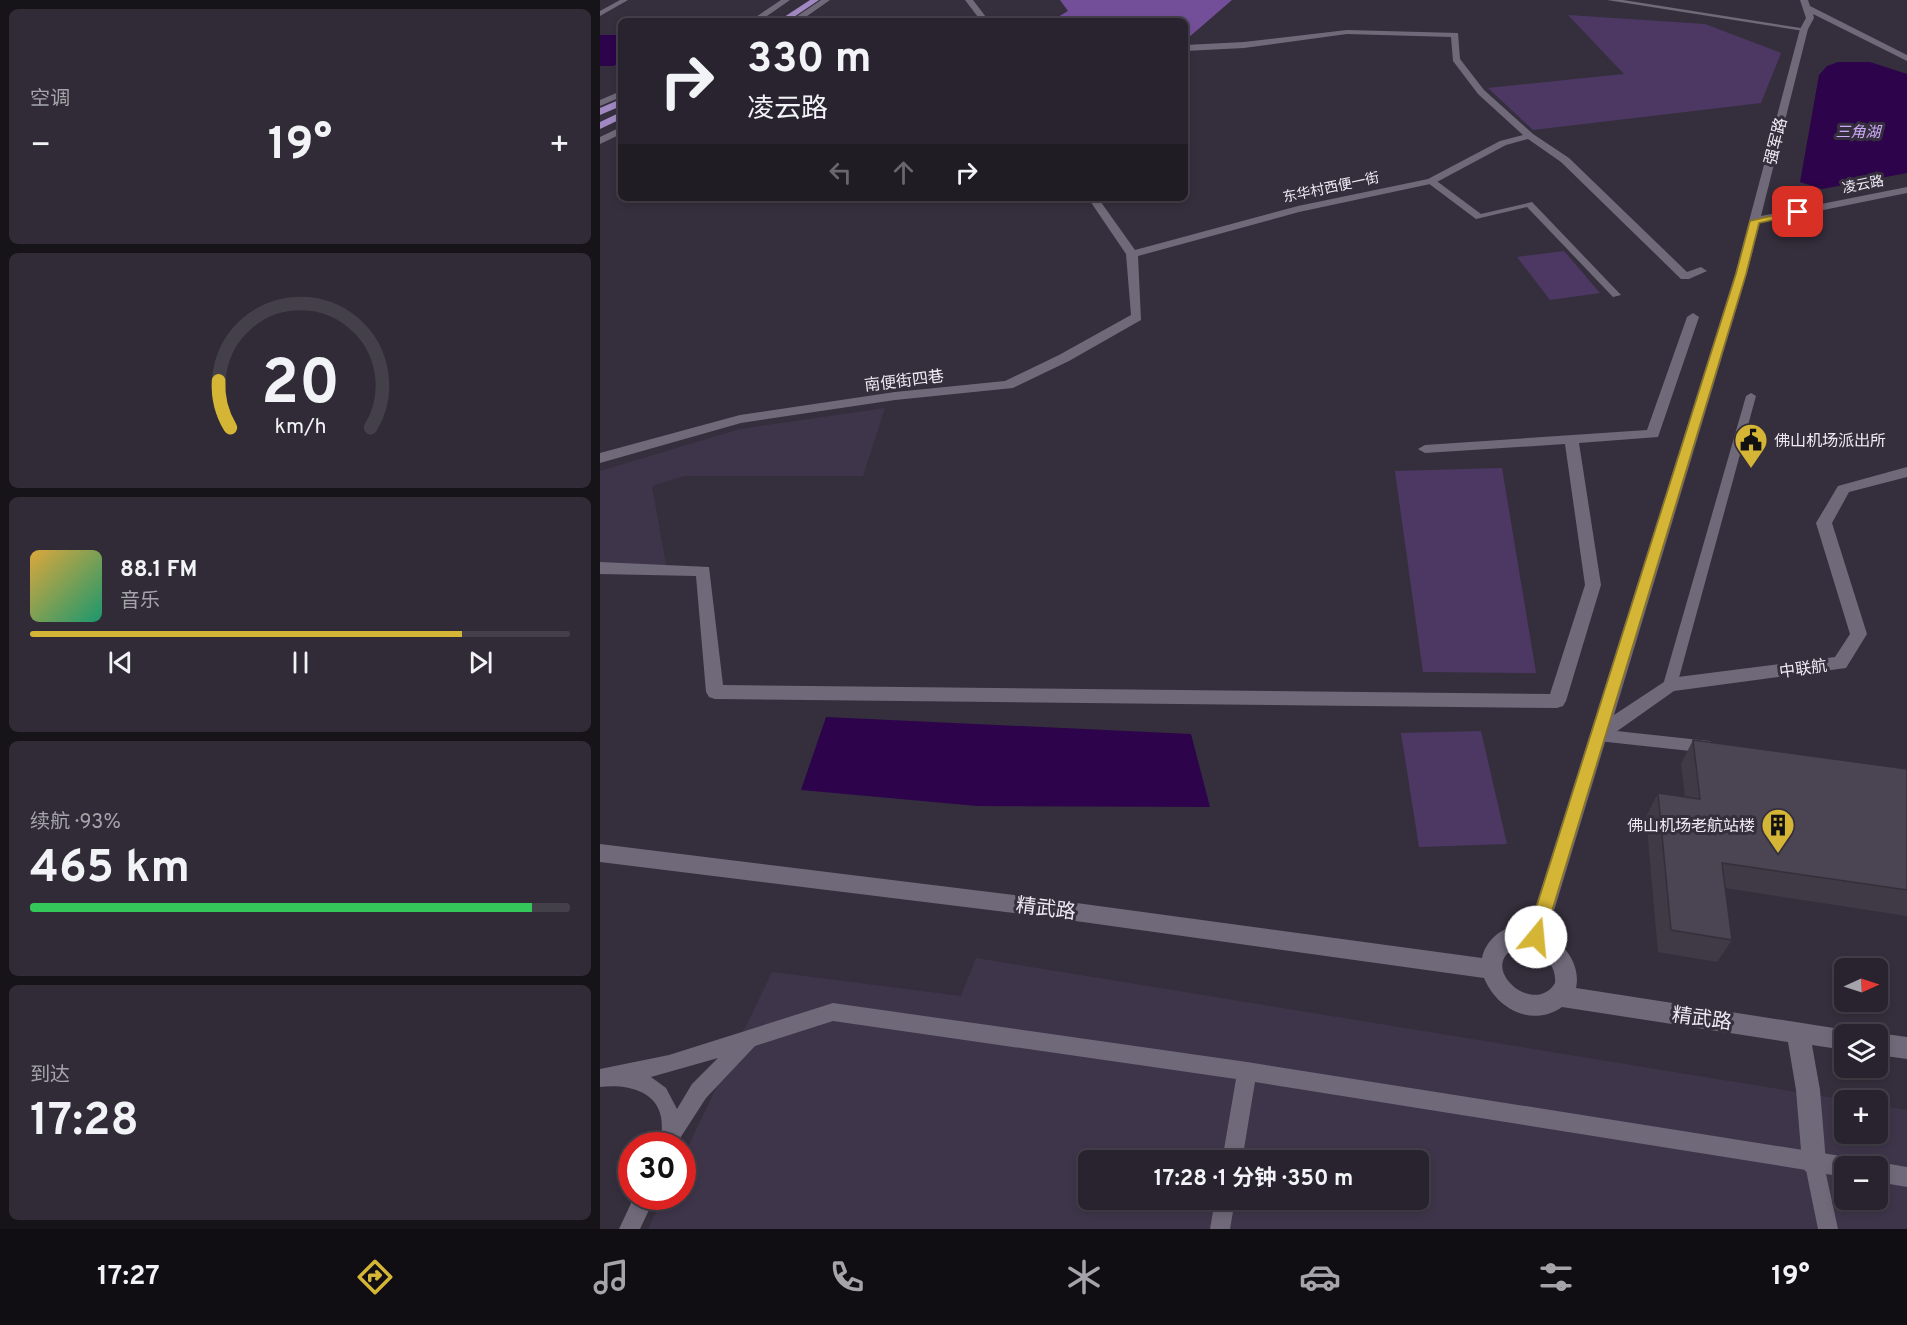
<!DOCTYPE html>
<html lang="zh">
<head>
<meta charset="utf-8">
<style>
	:root { --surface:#28232e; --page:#302b36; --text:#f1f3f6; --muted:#a5a4aa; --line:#44404a; --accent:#d5b535 }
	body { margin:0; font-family:Overpass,"Noto Sans SC",sans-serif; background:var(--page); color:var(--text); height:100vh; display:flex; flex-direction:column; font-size:22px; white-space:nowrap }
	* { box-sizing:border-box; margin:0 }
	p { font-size:20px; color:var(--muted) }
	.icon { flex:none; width:33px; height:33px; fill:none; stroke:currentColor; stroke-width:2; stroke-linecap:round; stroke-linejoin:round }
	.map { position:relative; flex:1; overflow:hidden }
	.drawer { display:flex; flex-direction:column; gap:9px; padding:9px; background:#161319; width:600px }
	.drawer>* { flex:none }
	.guide { position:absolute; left:18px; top:18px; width:570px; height:183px; border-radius:9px; box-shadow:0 3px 9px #0003,0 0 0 2px var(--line); background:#28232e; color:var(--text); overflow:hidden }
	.needle { width:39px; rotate:87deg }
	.fabs { position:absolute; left:1234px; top:958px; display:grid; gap:12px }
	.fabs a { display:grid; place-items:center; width:54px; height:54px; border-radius:9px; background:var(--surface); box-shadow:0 3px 9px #0003,0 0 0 2px var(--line); font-size:30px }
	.speed { position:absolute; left:18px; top:1132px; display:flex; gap:12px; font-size:30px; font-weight:700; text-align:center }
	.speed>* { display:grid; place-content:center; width:78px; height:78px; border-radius:50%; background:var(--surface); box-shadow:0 3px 9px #0003,0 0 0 2px var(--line); line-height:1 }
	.speed .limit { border:9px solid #d22; background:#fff; color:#111 }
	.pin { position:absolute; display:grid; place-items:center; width:51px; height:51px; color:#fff; margin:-26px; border-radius:12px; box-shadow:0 3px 9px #0006 }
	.me { position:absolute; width:66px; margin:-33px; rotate:17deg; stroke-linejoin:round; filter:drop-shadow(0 0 4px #0008) }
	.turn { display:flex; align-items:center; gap:21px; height:126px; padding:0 30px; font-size:27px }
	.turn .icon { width:78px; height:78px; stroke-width:2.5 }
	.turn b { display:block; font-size:42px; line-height:51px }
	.lanes { display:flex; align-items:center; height:57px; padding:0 30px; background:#0003; justify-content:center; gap:30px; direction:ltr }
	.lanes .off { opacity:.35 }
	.big { font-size:45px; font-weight:700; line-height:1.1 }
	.drawer .card { flex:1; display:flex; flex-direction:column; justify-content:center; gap:9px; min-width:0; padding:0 21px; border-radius:9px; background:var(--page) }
	.drawer .dial { align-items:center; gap:0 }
	.dial svg { height:156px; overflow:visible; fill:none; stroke:var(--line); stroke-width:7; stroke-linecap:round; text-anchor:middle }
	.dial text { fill:var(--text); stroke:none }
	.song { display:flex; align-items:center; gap:18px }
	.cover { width:72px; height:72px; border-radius:9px; background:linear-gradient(135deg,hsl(40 70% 55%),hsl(160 70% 35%)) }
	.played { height:6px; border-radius:3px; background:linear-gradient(90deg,var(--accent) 80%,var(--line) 80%) }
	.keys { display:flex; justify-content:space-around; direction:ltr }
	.heat { display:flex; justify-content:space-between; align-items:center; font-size:33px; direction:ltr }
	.charge { height:9px; border-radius:4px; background:linear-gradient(90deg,#34c759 93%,var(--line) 0) }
	.trip { position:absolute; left:478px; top:1150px; width:351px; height:60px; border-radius:9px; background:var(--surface); box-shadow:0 3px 9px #0003,0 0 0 2px var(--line); font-weight:700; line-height:60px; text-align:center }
	.tab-bar { display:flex; height:96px; justify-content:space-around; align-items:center; background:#100e12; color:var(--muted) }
	.tab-bar .icon { width:42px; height:42px }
	.tab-bar .active { color:var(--accent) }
	.tab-bar b { font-size:27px; color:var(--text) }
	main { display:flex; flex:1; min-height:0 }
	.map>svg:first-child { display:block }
	.built { fill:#3e354a; fill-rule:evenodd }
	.green { fill:#4d3864 }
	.forest { fill:#734f99 }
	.water { fill:#2d044b }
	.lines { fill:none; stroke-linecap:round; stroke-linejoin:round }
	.service { fill:#706979; fill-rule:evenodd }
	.minor { fill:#706979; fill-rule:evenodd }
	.tertiary { fill:#706979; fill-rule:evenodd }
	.primary { fill:#a288c2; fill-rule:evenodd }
	.wall { fill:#403a47 }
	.building { fill:#4b4453; stroke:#34303a; stroke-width:1.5 }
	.route { fill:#d5b535; stroke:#8a7622; stroke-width:1.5 }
	.labels { text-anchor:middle; stroke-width:6; stroke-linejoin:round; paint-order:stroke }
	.far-street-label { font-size:14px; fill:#eeeaf3; stroke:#352f3d }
	.far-water-label { font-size:15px; font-style:italic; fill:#cfaafc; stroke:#352f3d }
	.street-label { font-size:16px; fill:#eeeaf3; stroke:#352f3d }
	.poi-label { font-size:16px; fill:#eeeaf3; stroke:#352f3d; text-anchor:start }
	.near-street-label { font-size:20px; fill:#eeeaf3; stroke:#352f3d }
</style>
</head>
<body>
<main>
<section class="drawer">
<div class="card"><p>空调</p>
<div class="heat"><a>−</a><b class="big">19°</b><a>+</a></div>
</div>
<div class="card dial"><svg viewBox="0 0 100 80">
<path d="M14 69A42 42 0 1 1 86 69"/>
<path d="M14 69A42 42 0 0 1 8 45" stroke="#d5b535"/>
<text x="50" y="56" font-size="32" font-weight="700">20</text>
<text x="50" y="72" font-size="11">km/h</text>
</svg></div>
<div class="card">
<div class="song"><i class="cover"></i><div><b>88.1 FM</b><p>音乐</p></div></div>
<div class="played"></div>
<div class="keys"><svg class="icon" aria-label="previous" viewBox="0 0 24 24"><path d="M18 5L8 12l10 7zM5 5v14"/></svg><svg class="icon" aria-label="pause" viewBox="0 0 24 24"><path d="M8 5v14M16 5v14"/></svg><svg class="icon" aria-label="next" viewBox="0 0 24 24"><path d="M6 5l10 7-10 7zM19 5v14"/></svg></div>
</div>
<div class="card"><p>续航 · 93%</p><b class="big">465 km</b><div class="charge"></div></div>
<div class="card"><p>到达</p><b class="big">17:28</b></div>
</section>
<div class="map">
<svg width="1307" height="1229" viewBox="0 0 1307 1229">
	<rect width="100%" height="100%" fill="#352f3d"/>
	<g class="built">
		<path d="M285,408L263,476H84L52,486L67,570L0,566V471L140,429Z"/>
		<path d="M376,958L1252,1101H1245V1134H1278V1105L1307,1110V1229H48L63,1197H82L83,1157L172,972L361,996ZM489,1161H819V1200H489ZM1245,1167H1278V1200H1245Z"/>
	</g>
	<g class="green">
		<path d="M968,15L1105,24L1181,53L1161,103L933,130L888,88L1024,74Z"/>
		<path d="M964,251L1000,293L950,300L917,257Z"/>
		<path d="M902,468L936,673L823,672L795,471Z"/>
		<path d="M881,731L907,844L819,847L801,733Z"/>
	</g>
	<path class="forest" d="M460,0H632L588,38H585V21H451L468,11Z"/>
	<g class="water">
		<path d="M0,35H21V61L14,66H0Z"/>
		<path d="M1238,62H1270L1307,74V173L1222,189L1200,182L1219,75L1227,66Z"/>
		<path d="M226,717L591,734L610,807L377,806L201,790Z"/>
	</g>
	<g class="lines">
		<g class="service">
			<path d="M20,0H28L0,16V11Z"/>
			<path d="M1007,0H1023L1207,29L1204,31Z"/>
			<path d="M828,179H834L881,214L932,202L1021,295L1013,297L927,207L876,219L828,183Z"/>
			<path d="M1151,393L1156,396L1077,685L1075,689H1065L1063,685L1146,396Z"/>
			<path d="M998,729L1109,741L1114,743L1117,747L1114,751L1109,753L998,741L993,739L991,735L993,731Z"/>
			<path d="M233,1003L647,1062L1247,1157L1254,1160L1257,1167H1245V1177L1226,1174L1238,1229H1218L1206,1170L655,1082L642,1161H622L636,1079L233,1021L155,1046L106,1098L75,1146L64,1145C60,1136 63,1127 61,1117C56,1089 23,1084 0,1087V1069L69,1055ZM118,1058L92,1084L77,1109L66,1088L51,1077Z"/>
			<path d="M1278,1162L1307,1167V1187L1278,1182V1167H1270Z"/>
			<path d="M34,1197H55L40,1229H19Z"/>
			<path d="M615,1200H635L630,1229H610Z"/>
		</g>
		<g class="minor">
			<path d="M365,0H373L389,21H381Z"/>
			<path d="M1200,0H1208L1210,6L1307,55V61L1213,14L1214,18L1208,29L1161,216L1307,187V193L1160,223L1147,274L1014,715L1070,678L1235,657L1250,634L1216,523L1238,486L1307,467V477L1249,492L1232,523L1267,634L1246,668L1074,691L1006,739L947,934C966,945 981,966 976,988L1253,1031L1255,1035H1245V1050L1212,1045L1220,1090L1226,1162L1223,1171L1214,1174L1205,1171L1202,1162L1196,1090L1188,1042L962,1007C932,1028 897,1009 884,978L447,917L0,862V844L447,899L882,958C886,938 908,921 929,927L1135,274L1200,29L1206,18ZM924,945C941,950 957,964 955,983C933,1020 869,960 924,945Z"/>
			<path d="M747,30L858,33L860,59L884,90L933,134L969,158L1087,272L1101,267L1107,271L1089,279H1081L961,162L928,139L906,145L835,183L699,212L538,256L541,320L469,361L413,388L295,400L141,423L0,463V453L140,415L295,392L405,381L459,355L531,315L526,254L488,198H498L535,250L698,206L828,179L900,141L923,135L878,94L853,61L851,37L747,34L644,48L585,51V45L644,42Z"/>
			<path d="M1093,313L1099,317L1058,437L979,443L1001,585L966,701L963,706L957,708L115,699L109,697L106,692L96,576L0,574V562L109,567L123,685L950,694L985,585L965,444L825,453L818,449L825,445L1047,430L1087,317Z"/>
			<path d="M1278,1033L1307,1037V1059L1278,1055V1035H1273Z"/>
		</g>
		<g class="tertiary">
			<path d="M181,0H190L160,21H150Z"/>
			<path d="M221,0H230L200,21H190Z"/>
			<path d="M21,91V97L0,106V100Z"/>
			<path d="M21,127V134L0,144V137Z"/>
		</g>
		<g class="primary">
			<path d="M210,0H219L188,21H178Z"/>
			<path d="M21,99V106L0,115V108Z"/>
			<path d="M21,112V119L0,129V122Z"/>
		</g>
	</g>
	<path class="wall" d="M1093,740L1307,769V916L1125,888L1132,940L1117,962L1058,952L1046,817L1058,793L1085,797L1081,764Z"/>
	<path class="building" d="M1093,740L1307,769V890L1122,863L1132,940L1071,930L1058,793L1100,799Z"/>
	<path class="route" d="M1198,210H1202V214L1159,223L1146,274L944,937L942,942L936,945L930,942L927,937L1136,274L1150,221Z"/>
	<defs>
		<symbol id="civic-pin" viewBox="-11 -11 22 30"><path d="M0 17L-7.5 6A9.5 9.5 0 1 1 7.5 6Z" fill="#d5b535" stroke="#352f3d"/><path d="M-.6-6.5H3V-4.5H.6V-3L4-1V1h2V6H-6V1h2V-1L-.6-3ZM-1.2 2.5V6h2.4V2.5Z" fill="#111"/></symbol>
		<symbol id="building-pin" viewBox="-11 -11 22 30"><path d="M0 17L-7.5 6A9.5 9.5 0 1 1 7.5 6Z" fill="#d5b535" stroke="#352f3d"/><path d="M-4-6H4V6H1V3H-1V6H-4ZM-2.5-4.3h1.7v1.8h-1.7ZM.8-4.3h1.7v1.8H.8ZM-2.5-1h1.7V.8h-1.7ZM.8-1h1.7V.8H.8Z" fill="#111"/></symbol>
	</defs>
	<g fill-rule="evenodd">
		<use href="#civic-pin" x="1132" y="421" width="38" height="52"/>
		<use href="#building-pin" x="1159" y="806" width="38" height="52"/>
	</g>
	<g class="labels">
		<g class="far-street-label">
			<text transform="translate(1263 184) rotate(-11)" y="5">凌云路</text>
			<text transform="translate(731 187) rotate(-12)" y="5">东华村西便一街</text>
		</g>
		<g class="far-water-label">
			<text x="1258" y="137">三角湖</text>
		</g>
		<g class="street-label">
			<text transform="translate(1175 141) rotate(-76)" y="6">强军路</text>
			<text transform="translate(304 380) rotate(-7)" y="6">南便街四巷</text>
			<text transform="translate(1203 668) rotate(-8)" y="6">中联航</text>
		</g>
		<g class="poi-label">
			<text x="1174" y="446">佛山机场派出所</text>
			<text x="1155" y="831" text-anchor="end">佛山机场老航站楼</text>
		</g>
		<g class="near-street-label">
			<text transform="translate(446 908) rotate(7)" y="7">精武路</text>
			<text transform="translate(1102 1018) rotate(8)" y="7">精武路</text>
		</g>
	</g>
</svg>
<div class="fabs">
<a><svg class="needle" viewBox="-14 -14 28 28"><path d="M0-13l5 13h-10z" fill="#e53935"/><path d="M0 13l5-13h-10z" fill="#a5a4aa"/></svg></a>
<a><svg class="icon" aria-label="layers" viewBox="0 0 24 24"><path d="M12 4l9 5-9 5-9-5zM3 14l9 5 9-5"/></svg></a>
<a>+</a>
<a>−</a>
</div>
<div class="speed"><div class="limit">30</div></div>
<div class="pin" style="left:1198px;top:212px;background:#d93025"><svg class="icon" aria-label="arrive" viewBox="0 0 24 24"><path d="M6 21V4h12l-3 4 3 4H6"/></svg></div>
<svg class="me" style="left:936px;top:937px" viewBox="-20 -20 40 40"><circle r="19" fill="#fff"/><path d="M0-13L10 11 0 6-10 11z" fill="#d5b535"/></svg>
<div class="trip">17:28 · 1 分钟 · 350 m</div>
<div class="guide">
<div class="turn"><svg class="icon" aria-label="right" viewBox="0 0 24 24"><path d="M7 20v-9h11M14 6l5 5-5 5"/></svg><div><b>330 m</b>凌云路</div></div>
<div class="lanes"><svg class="icon off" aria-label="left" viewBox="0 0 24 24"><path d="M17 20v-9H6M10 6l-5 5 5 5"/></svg><svg class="icon off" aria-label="ahead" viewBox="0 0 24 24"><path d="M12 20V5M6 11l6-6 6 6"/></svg><svg class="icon" aria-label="right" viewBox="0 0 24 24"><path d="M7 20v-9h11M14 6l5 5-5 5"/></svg></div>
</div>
</div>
</main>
<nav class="tab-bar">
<b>17:27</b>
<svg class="icon active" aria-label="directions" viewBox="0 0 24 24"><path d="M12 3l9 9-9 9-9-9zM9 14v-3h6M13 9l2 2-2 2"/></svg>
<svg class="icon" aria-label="music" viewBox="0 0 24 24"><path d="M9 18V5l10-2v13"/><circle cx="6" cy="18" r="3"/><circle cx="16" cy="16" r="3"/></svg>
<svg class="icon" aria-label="phone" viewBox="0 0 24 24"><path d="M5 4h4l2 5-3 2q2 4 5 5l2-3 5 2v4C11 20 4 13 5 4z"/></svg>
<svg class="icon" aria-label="climate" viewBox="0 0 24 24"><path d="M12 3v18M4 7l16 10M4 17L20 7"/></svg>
<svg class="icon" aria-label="car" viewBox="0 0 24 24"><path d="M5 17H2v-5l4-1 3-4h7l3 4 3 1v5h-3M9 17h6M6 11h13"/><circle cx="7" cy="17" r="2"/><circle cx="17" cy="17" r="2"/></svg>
<svg class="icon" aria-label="filters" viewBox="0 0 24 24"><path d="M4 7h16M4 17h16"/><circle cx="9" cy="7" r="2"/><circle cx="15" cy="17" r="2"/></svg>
<b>19°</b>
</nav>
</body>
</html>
